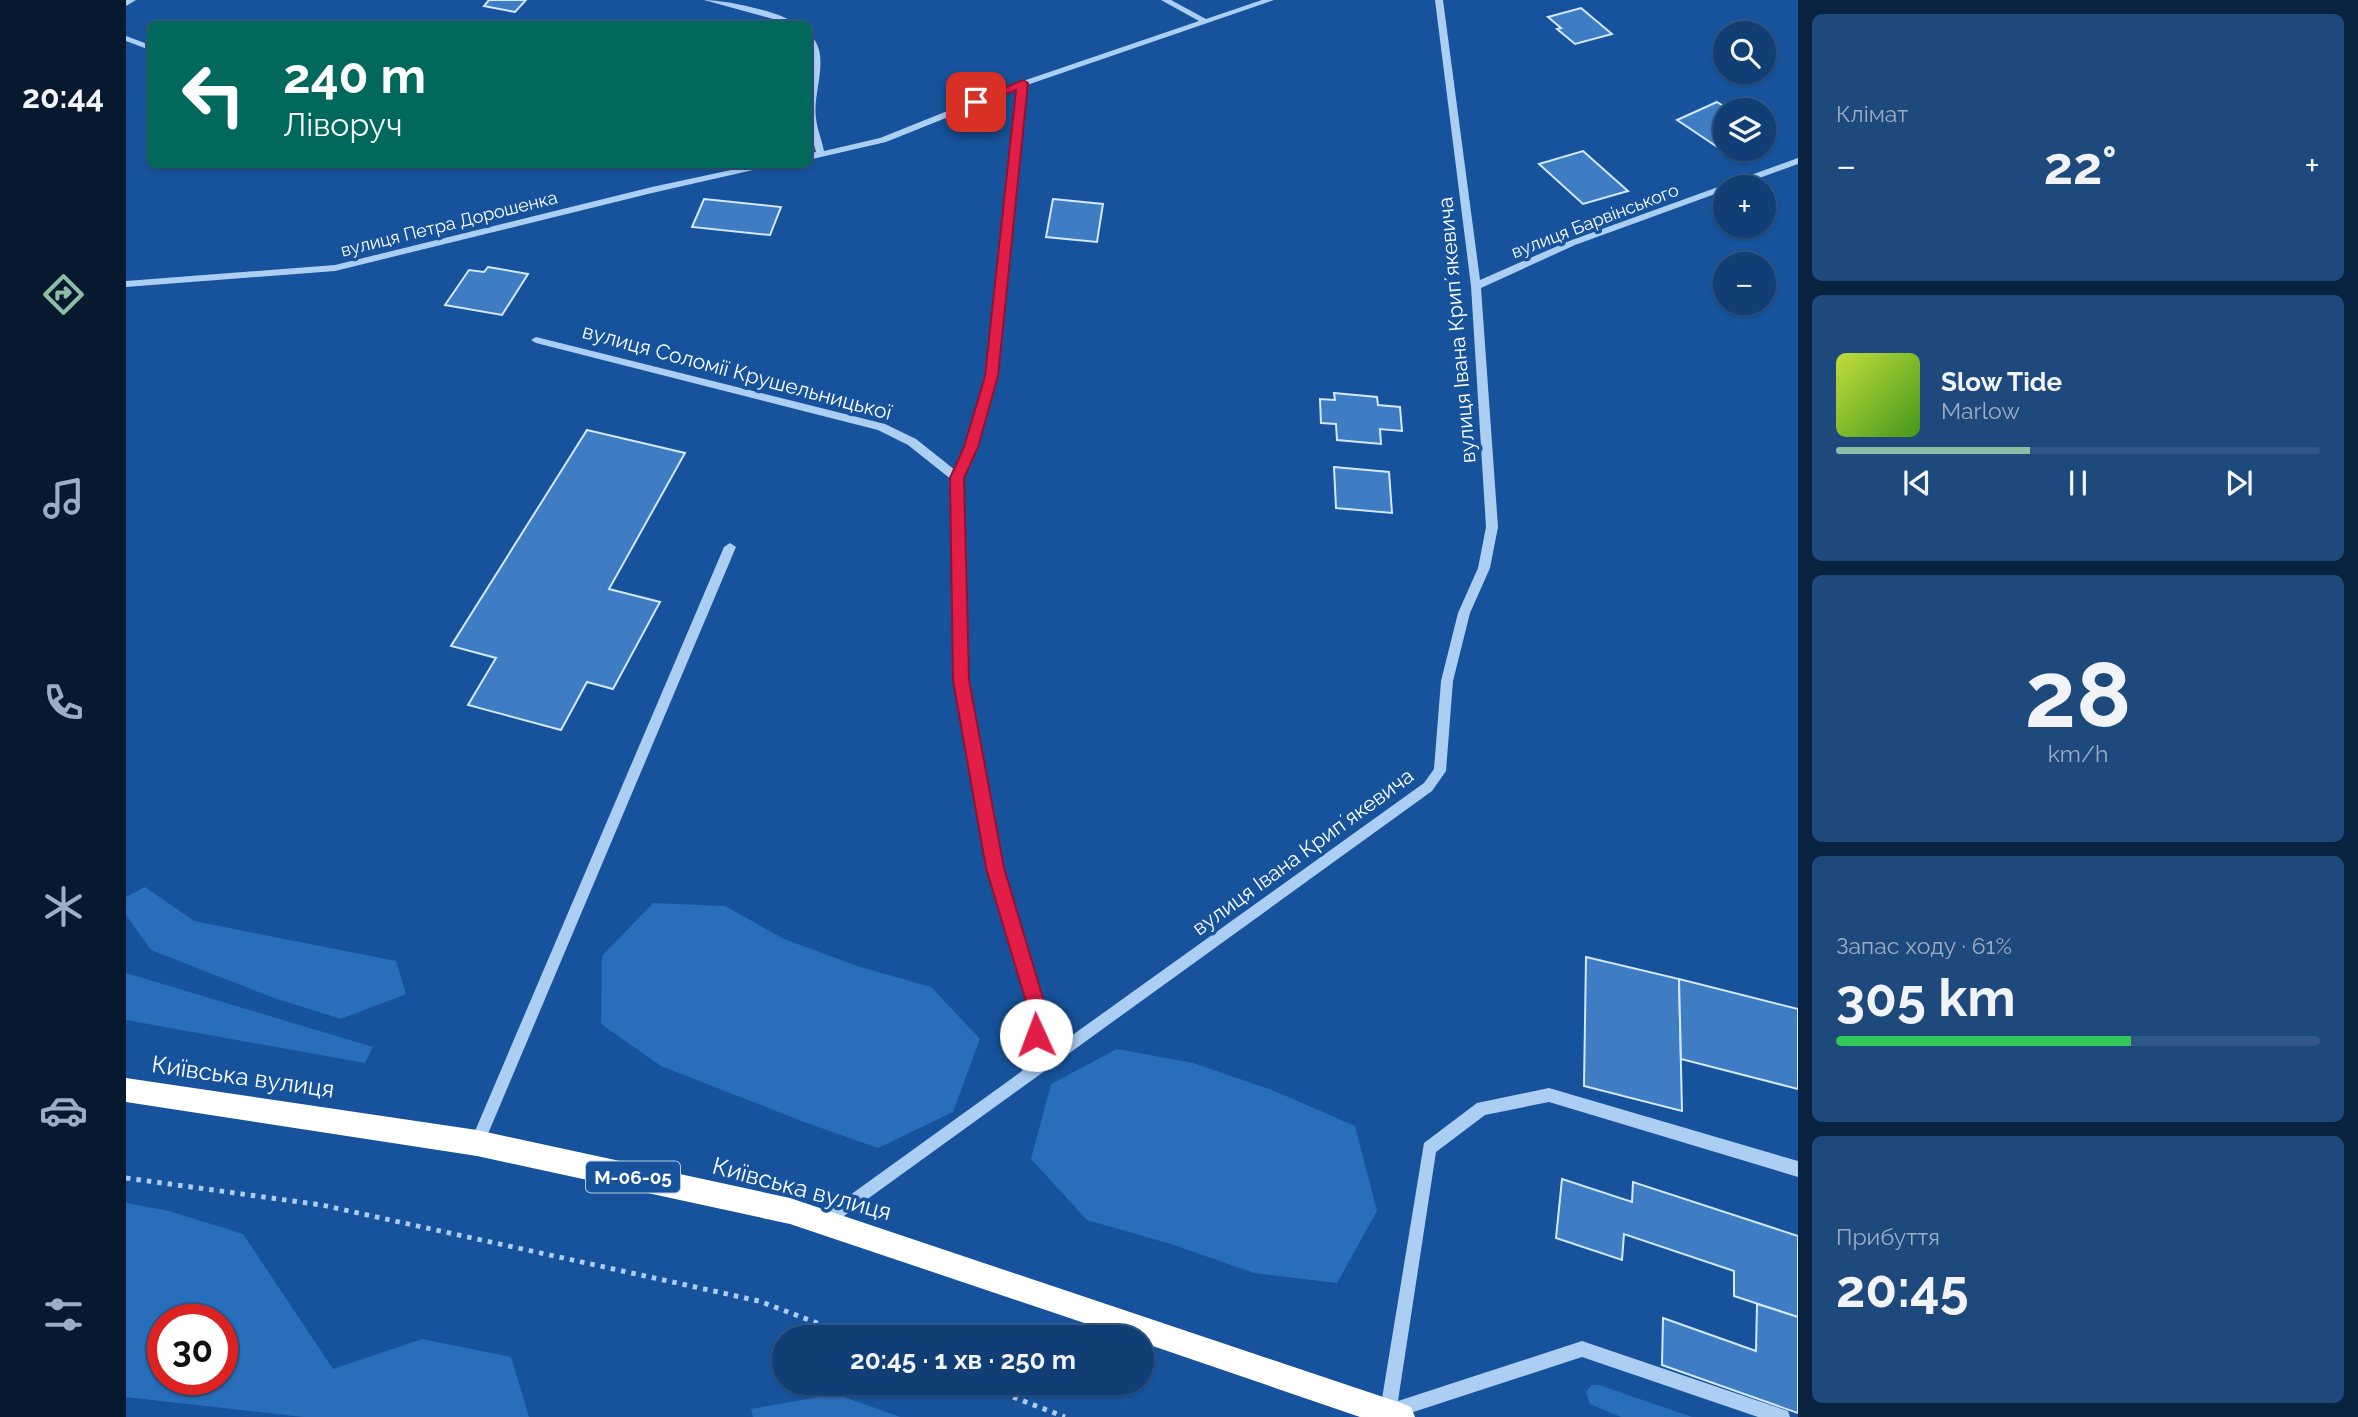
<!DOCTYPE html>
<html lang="uk">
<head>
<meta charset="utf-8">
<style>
	:root { --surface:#103e75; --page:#1e497d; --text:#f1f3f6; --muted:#9caec5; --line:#305787; --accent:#8abfa5 }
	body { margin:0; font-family:Raleway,sans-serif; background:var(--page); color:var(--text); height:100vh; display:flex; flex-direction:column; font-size:26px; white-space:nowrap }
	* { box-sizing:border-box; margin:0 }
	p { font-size:23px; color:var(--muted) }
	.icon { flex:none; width:38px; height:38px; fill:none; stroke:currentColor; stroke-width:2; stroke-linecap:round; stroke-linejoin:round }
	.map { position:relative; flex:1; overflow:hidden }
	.sheet { display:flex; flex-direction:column; gap:14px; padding:14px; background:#092240; width:560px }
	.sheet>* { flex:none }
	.top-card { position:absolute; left:21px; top:21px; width:665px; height:147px; border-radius:10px; box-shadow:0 2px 5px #0004,0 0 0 2px var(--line); background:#00695c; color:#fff; overflow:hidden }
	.tools { position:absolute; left:1587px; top:21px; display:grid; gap:14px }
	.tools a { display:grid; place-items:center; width:63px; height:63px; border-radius:50%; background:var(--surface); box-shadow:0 2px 5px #0004,0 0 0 2px var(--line); font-size:35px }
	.speed { position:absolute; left:21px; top:1304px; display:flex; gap:14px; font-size:35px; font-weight:700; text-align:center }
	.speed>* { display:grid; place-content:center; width:91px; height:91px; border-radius:50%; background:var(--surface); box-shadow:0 2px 5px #0004,0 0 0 2px var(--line); line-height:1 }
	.speed .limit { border:10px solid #d22; background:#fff; color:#111 }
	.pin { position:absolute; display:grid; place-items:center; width:60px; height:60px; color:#fff; margin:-30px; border-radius:14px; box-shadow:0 4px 10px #0006 }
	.me { position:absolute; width:77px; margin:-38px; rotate:358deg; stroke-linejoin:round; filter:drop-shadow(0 0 5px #0008) }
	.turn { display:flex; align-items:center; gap:24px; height:147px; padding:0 21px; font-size:32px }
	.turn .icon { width:91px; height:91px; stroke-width:2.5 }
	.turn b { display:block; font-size:49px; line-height:60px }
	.big { font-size:52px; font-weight:700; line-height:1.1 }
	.sheet .card { flex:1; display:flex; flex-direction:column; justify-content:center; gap:10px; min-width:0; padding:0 24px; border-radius:10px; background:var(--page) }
	.sheet .dial { align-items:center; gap:0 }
	.dial b { font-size:91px; line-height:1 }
	.song { display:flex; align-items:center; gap:21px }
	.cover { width:84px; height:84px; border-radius:10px; background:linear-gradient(135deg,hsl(70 70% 55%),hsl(100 70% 35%)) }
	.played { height:7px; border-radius:4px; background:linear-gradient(90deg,var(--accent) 40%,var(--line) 40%) }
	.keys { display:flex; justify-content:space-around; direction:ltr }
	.heat { display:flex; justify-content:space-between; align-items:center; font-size:38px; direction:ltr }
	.charge { height:10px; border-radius:5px; background:linear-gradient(90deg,#34c759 61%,var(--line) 0) }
	.trip { position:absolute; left:646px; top:1325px; width:382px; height:70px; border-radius:35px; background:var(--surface); box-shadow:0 2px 5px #0004,0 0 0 2px var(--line); font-weight:700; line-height:70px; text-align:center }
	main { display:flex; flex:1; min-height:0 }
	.dock { display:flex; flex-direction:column; width:126px; justify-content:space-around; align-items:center; background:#06192f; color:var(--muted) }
	.dock .icon { width:49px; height:49px }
	.dock .active { color:var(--accent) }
	.dock b { font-size:32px; color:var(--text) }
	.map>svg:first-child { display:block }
	.green { fill:#296eba; fill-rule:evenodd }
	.building { fill:#3e7dc3; stroke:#d4e7fd; stroke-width:2 }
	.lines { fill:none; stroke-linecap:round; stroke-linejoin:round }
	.path { stroke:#accef3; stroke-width:5; stroke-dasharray:4.5 6; stroke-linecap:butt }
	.minor { fill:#accef3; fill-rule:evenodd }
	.highway { fill:#fff; fill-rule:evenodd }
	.route { fill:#e11d48; stroke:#92132f; stroke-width:2 }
	.labels { text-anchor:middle; stroke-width:7; stroke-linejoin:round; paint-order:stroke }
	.far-street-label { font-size:18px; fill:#fff; stroke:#16539c }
	.shield { fill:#16539c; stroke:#b9cbe1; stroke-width:2 }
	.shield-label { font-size:19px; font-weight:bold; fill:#fff }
	.street-label { font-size:21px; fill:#fff; stroke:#16539c }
	.near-street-label { font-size:24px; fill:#fff; stroke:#16539c }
</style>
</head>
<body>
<main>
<nav class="dock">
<b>20:44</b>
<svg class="icon active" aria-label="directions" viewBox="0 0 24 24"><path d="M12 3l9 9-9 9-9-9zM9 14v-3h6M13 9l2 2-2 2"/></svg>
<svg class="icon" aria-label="music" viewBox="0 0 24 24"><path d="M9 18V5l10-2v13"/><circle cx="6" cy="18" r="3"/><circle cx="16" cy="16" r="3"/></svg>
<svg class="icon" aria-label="phone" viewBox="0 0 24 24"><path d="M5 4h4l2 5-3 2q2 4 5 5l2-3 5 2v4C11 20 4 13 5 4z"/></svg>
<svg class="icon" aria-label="climate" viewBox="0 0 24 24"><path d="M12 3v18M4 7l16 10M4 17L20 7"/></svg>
<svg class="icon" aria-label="car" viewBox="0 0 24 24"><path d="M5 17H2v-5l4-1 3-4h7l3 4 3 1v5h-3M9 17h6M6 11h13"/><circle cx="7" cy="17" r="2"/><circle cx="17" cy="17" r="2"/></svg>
<svg class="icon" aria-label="filters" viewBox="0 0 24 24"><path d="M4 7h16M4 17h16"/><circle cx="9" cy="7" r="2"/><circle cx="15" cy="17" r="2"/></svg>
</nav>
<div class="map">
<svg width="1672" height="1417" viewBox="0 0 1672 1417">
	<rect width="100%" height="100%" fill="#16539c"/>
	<g class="green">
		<path d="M19,887L68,921L270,961L280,994L215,1019L148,998L25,950L0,915V897Z"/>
		<path d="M527,903L599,906L658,939L731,966L805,987L854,1039L827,1112L752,1148L678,1122L535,1066L475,1024L476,956Z"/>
		<path d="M0,973L247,1047L239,1063L0,1020Z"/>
		<path d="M991,1049L1067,1063L1146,1090L1229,1126L1251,1211L1211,1283L1128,1273L1045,1244L961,1220L905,1159L925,1084Z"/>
		<path d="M0,1203L43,1211L117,1234L207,1369L296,1339L385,1357L403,1417H177L0,1397ZM37,1320H96V1379H37Z"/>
		<path d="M1466,1385H1473L1566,1417H1495L1464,1404L1460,1392Z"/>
		<path d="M710,1394L774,1417H627L625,1409Z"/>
	</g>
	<g class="building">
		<path d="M363,0H400L389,12L358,6Z"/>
		<path d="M1455,8L1486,34L1449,44L1431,29L1435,28L1422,17Z"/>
		<path d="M1591,102L1604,110H1600V149H1605L1599,152L1551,120Z"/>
		<path d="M1457,151L1502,191L1457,204L1413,164Z"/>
		<path d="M578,199L655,207L644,235L566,227Z"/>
		<path d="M927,199L977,204L971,242L920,237Z"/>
		<path d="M362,267L402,274L376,315L319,305L343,270L358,272Z"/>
		<path d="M1208,393L1251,397L1252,405L1274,407L1276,431L1254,429L1255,444L1211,440L1210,424L1195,423L1194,399L1209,400Z"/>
		<path d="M461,430L559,453L483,589L534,602L487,689L461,682L435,730L342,705L370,658L325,646Z"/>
		<path d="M1208,467L1263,472L1266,513L1210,508Z"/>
		<path d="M1460,957L1553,979L1556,1111L1458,1086Z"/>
		<path d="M1553,979L1672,1009V1089L1555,1059Z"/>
		<path d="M1436,1179L1506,1202L1507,1182L1672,1236V1317L1608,1296V1271L1498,1234L1496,1260L1430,1238Z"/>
		<path d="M1631,1304L1672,1317V1413L1536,1365L1537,1318L1630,1351Z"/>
	</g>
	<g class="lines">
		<g class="path">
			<path d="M0,1178L196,1205L633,1301L728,1337"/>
			<path d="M848,1382L939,1417"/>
		</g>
		<g class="minor">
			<path d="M0,0H10L0,6Z"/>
			<path d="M578,0C599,0 653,11 670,24H661L651,20Z"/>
			<path d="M1035,0H1045L1080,19L1136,0H1148L901,85L871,376L850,447L836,478L841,680L876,868L920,1015L913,1059L1298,783L1308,769L1315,681L1332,613L1352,568L1360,527L1345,286L1309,0H1317L1354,280L1443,241L1672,158V164L1608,187H1600V190L1449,245L1355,288L1372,527L1364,568L1344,613L1327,681L1320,771L1306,791L700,1229L695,1226L692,1221L695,1216L896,1071L906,1015L862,868L829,680L826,480L782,445L752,430L410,343L405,340L410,337L759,424L790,439L829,470L840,447L861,376L892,89L760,142L682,160V154L690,152L682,123V98L687,55L682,45V33C707,53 686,91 690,118C691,129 696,140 698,151L754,138L894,82L1073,21Z"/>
			<path d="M0,36L24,45V50L0,41Z"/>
			<path d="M633,164H653L526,193L209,271L0,287V281L209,265L526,187Z"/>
			<path d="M604,543L610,547L356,1148L351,1150L346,1148L344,1143L346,1138L598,547Z"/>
			<path d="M1423,1088L1672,1161V1177L1423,1102L1359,1115L1310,1152L1272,1401L1456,1341L1656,1409L1662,1411L1664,1417H1632L1456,1357L1272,1417H1253L1298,1143L1351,1103Z"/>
		</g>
		<path class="highway" d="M0,1078L351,1130L664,1198L1275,1403L1285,1407L1289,1417H1234L1015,1342V1337H1000L664,1224L351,1156L0,1102Z"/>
	</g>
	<path class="route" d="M897,80L902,83L872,376L852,447L838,478L843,680L878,868L922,1015L916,1041L910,1044L903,1041L901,1035L904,1015L860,868L827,680L824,478L838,447L859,376L890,90L854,105L844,102Z"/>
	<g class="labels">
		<g class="far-street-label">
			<text transform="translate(1469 221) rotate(-21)" y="6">вулиця Барвінського</text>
			<text transform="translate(323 224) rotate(-14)" y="6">вулиця Петра Дорошенка</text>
		</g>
		<rect class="shield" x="460" y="1161.5" width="94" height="31" rx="5"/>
		<g class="shield-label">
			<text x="507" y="1184">М-06-05</text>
		</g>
		<g class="street-label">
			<text transform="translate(1331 330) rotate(-95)" y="7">вулиця Івана Крипʼякевича</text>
			<text transform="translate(611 372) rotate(15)" y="7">вулиця Соломії Крушельницької</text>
			<text transform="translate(1177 852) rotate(-36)" y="7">вулиця Івана Крипʼякевича</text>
		</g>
		<g class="near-street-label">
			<text transform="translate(117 1077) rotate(8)" y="8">Київська вулиця</text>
			<text transform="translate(676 1189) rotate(15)" y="8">Київська вулиця</text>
		</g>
	</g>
</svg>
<div class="tools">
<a><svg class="icon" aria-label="search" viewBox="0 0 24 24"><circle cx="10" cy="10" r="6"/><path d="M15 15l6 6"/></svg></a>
<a><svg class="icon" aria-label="layers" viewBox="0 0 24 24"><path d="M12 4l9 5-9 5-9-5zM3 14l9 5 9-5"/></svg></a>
<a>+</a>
<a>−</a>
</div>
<div class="speed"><div class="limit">30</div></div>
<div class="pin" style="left:850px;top:102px;background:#d93025"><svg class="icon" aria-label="arrive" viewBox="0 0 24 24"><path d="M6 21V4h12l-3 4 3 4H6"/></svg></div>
<svg class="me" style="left:910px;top:1035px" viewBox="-20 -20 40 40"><circle r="19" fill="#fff"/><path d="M0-13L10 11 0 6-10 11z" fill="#e11d48"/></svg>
<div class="trip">20:45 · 1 хв · 250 m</div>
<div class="top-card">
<div class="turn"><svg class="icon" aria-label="left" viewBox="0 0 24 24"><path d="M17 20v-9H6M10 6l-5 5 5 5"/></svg><div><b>240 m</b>Ліворуч</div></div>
</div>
</div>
<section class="sheet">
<div class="card"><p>Клімат</p>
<div class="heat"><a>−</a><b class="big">22°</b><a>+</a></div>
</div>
<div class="card">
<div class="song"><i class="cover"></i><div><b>Slow Tide</b><p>Marlow</p></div></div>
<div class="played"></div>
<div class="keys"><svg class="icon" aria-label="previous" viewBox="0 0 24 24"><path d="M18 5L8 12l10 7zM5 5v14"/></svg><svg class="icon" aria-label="pause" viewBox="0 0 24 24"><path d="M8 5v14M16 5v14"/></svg><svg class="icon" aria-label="next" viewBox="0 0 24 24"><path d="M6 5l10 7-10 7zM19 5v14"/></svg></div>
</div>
<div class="card dial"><b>28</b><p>km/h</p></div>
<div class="card"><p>Запас ходу · 61%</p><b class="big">305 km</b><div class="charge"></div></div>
<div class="card"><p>Прибуття</p><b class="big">20:45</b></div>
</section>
</main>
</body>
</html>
